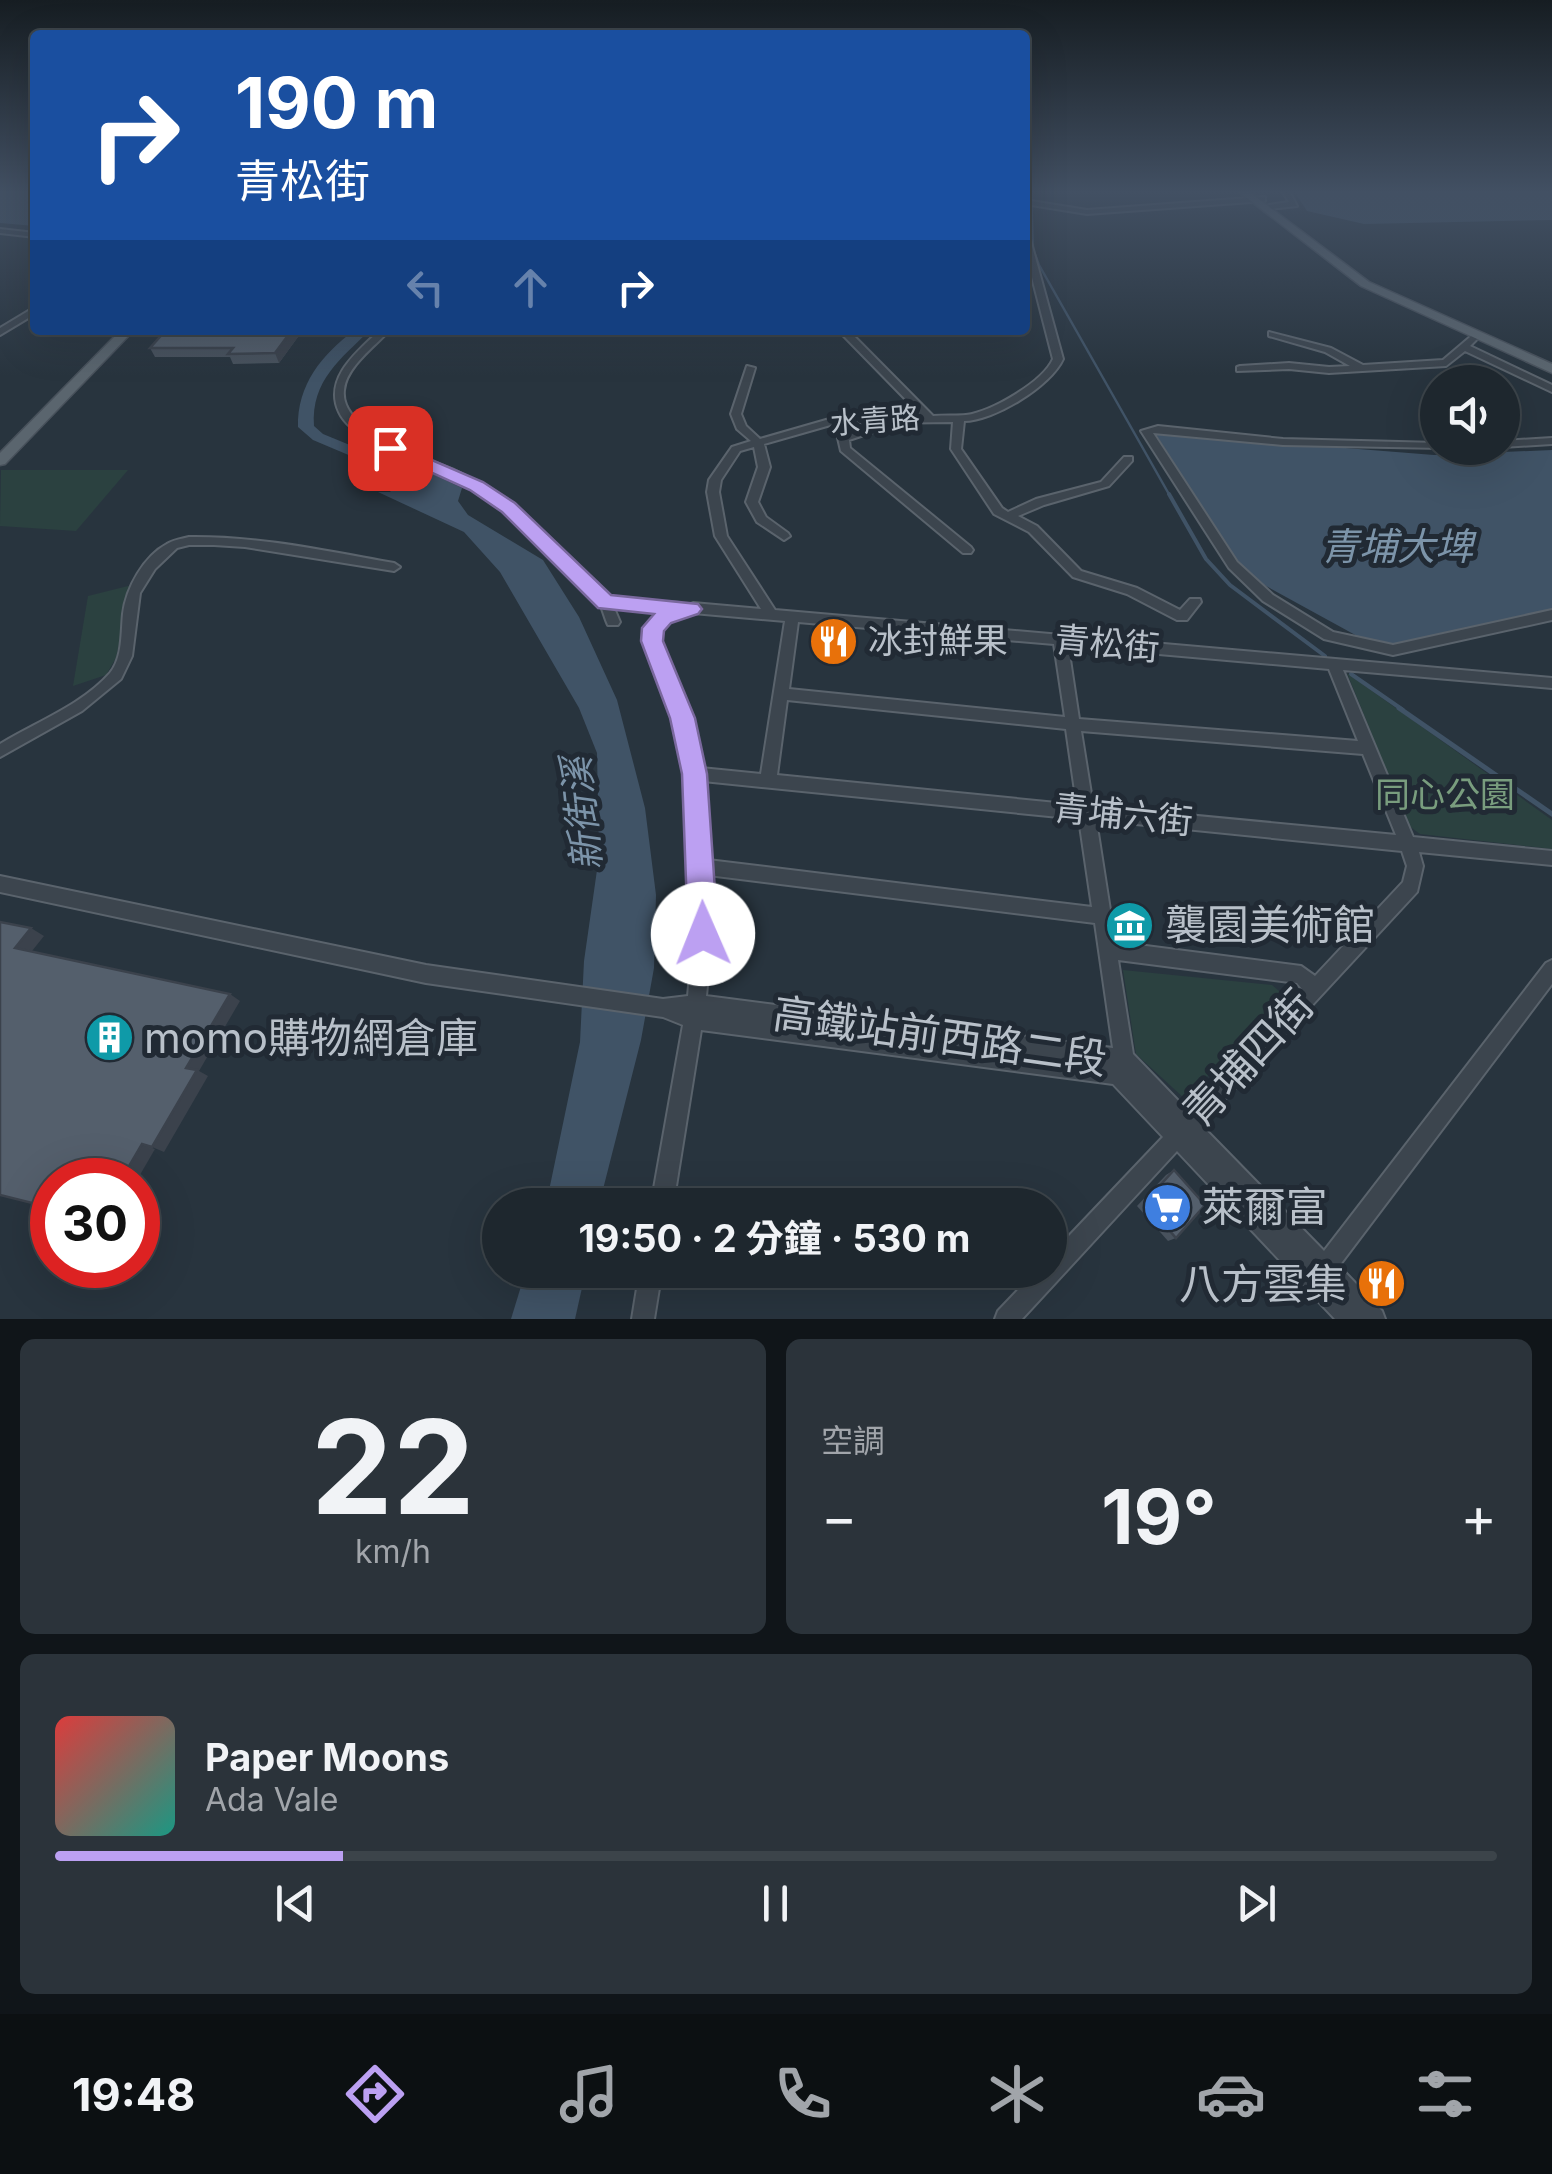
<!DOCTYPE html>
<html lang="zh-TW">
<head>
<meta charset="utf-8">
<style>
	:root { --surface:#1e272e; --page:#2b333a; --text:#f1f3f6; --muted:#a1a5aa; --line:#3c444a; --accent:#bca0f2 }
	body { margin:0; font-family:Inter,"Noto Sans TC",sans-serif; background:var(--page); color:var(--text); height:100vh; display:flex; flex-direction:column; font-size:38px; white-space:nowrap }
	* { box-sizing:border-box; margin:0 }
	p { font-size:32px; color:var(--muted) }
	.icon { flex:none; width:55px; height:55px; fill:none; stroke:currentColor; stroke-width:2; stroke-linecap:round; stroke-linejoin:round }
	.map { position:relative; height:1319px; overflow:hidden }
	.details { display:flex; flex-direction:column; gap:20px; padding:20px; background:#101519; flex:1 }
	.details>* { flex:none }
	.banner { position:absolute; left:30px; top:30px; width:1000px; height:305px; border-radius:10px; box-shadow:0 10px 40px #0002,0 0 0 2px var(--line); background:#1a4fa0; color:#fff; overflow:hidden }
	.tools { position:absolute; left:1420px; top:365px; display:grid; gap:20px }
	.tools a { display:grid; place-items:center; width:100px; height:100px; border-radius:50%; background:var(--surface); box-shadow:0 10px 40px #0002,0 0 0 2px var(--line); font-size:50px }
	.speed { position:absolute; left:30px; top:1158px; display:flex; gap:20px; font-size:50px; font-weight:700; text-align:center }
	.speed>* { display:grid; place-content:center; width:130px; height:130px; border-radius:50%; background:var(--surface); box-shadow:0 10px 40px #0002,0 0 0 2px var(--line); line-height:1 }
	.speed .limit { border:15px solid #d22; background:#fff; color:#111 }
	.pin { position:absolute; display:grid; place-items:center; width:85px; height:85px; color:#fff; margin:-42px; border-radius:20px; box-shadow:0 5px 15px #0006 }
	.me { position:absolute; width:110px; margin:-55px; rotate:359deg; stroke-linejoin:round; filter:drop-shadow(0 0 8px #0008) }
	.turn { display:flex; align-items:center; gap:35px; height:210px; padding:0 40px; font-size:45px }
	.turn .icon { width:130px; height:130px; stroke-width:2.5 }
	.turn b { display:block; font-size:70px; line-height:85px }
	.lanes { display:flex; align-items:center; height:95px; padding:0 40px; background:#0003; justify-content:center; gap:50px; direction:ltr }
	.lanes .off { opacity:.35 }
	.big { font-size:75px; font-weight:700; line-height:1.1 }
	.details .tile { flex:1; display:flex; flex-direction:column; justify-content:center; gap:15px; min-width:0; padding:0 35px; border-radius:15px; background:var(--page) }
	.details .dial { align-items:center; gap:0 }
	.dial b { font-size:130px; line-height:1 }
	.song { display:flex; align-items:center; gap:30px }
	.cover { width:120px; height:120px; border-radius:15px; background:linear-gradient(135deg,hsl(0 70% 55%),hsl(170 70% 35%)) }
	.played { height:10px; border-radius:5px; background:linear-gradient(90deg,var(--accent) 20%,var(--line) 20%) }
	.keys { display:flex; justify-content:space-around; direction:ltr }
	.heat { display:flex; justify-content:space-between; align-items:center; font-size:55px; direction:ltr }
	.details .tiles { flex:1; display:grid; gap:20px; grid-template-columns:1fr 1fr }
	.tile:last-child { grid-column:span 2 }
	.trip { position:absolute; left:482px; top:1188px; width:585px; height:100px; border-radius:50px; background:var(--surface); box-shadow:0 10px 40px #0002,0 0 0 2px var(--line); font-weight:700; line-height:100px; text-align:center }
	.menu { display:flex; height:160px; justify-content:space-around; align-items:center; background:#0c1012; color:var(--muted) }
	.menu .icon { width:70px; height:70px }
	.menu .on { color:var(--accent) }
	.menu b { font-size:45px; color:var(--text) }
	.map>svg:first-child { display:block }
	.green { fill:#2b4140 }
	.water { fill:#405366 }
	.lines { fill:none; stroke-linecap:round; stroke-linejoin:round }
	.stream-far2 { stroke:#405366; stroke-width:2.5 }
	.stream-far1 { stroke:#405366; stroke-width:4 }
	.stream { stroke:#405366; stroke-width:5 }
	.river { fill:#405366; fill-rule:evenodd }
	.minor-casing { stroke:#5a636c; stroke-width:4 }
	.major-casing { stroke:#48515b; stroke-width:3 }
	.minor { fill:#3c454e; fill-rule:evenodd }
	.major { fill:#5a656e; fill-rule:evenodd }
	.wall { fill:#48525d }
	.shaded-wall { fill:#3b424c }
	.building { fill:#545f6c; stroke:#3b424c; stroke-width:2.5 }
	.route { fill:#bca0f2; stroke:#7a689d; stroke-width:2.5 }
	.labels { text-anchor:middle; stroke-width:10; stroke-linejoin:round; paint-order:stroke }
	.far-street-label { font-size:30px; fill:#b8c0c9; stroke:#212a34 }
	.poi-label { font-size:35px; fill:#b8c0c9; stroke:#212a34; text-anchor:start }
	.street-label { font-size:35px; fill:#b8c0c9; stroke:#212a34 }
	.park-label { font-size:35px; fill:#799d7e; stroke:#212a34 }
	.water-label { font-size:38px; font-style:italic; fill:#7c94a9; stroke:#212a34 }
	.near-poi-label { font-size:42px; fill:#b8c0c9; stroke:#212a34; text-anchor:start }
	.near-street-label { font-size:42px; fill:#b8c0c9; stroke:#212a34 }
</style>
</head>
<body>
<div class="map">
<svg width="1552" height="1319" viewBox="0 0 1552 1319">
	<rect width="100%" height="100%" fill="#28343e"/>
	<g class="green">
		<path d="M128,470L76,531L0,526L1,470Z"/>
		<path d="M132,585L116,658L106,675L73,686L88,596Z"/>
		<path d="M1347,673L1552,820V849L1420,834L1409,826Z"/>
		<path d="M1123,970L1272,985L1286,997L1185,1099L1136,1054Z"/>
	</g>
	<g class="water">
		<path d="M0,191H35V226L0,223Z"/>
		<path d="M1294,191H1552V220L1364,224L1307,211Z"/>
		<path d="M1155,433L1434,455L1552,450V611L1379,648L1244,574Z"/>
		<path d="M368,444L462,488L458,501L468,515L543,560L579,617L617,700L645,808L656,895L654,968L641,1040L599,1205H546L580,1042L584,961L599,856L597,753L579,708L500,572L464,532L378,492H390L394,487L391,479L365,464Z"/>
		<path d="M526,1270H586L575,1319H511Z"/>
	</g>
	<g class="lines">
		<path class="stream-far2" d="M1031,191L1033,249L1039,265L1170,496"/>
		<g class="stream-far1">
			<path d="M1169,494L1206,559L1230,585L1325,656"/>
			<path d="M1351,674L1403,710"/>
		</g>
		<path class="stream" d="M1399,708L1552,814"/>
		<path class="river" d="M355,330H370C341,359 311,380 314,426L323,434L396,464V470H384L313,440L298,427C297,385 322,354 355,330Z"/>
		<defs>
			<g id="minor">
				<path d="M1282,191H1289L1297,206L1269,209V205L1289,202Z"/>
				<path d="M1262,197H1265V201L1087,214L1025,204V200L1087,210Z"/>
				<path d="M0,229L35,233V237L0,233Z"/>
				<path d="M1025,233L1029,235L1063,359C1051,386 994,421 964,421L961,449L1002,508L1008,512L1036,499L1101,482L1124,457H1132V461L1109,486L1044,505L1018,516L1037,526L1081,571L1137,588L1180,610L1190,599H1200L1201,602L1187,620H1177L1127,594L1073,577L1029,532L994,514L951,449L953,422L877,423L876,431L849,440L850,448L971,547L973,550L971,553H963L841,451L838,438L839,436L867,427L866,423L834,424L764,444L770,467L758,502L766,517L788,533L790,536L784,540L757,522L746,502L758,467L754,447L740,451L721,480L719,492L727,536L775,610L1552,678V688L1343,670L1413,837L1552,851V865L1419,852L1423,866L1417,892L1201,1125L1324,1251L1546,963L1552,960V984L1339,1266L1382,1311L1385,1319H1335L1177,1151L1022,1319H995L998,1311L1037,1270H1050V1256L1163,1137L1113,1084L701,1030L673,1205H651L683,1025L663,1017L426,983L0,892V876L426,965L663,999L688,996L694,934L687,774L675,719L645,641L648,625L659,614L666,612L614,608L620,622L618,625H608C605,619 603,610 600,604C593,594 581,586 573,577C543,547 513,513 476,491C443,471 354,446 339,412C323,378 358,351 380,330H390C375,346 346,367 344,390C339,432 427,458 456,471C518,499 562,552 609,599L680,603L685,606L693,603L761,609L715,536L707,492L709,480L732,447L751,441L737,429L731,414L747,366L755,368L741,414L746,426L760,439L833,418L866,417L871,415L875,417L922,416L838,330H848L933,416C944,415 956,416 966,415C991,412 1043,382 1053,359L1025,250ZM693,613L785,621L761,774L701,768L689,719L659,641L660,630L669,620ZM798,622L1054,644L1065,717L789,689ZM1068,646L1329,669L1358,741L1079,719ZM787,700L1066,729L1077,805L777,775ZM1081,731L1363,754L1396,835L1093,806ZM703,781L1079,819L1092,907L708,860ZM1096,820L1402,851L1407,866L1403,882L1315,976L1301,966L1115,942ZM708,875L1095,923L1113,1048L706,996L712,934ZM1118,960L1297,983L1302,989L1187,1110L1133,1054Z"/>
				<path d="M35,307V314L0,335V328Z"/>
				<path d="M1269,332L1331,348L1363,365L1443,360L1476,332L1481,335L1470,346L1552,385V392L1465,351L1446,366L1329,373L1289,369L1237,371V367L1240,366L1289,363L1329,367L1350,366L1325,352L1269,336Z"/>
				<path d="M1158,426L1283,439L1438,443V448H1442L1283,445L1153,433L1237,562L1273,595L1333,632L1393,645L1552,610V620L1393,655L1324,639L1263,601L1229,568L1141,431Z"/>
				<path d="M1552,438V444L1502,447V441Z"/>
				<path d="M189,537C258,536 326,551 394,563L400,567L394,571L245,547L214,545H189L177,548L155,569L140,593L132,656L121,679L82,711L0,757V744C36,722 82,705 110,673C123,657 121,633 123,614C126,588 144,556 167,544C173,540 181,539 189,537Z"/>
				<path d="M640,1270H662L654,1319H632Z"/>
			</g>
			<g id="major">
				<path d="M1238,191H1248L1369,282L1552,364V373L1361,286Z"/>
				<path d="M121,330H134L5,464L0,465V453Z"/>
			</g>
		</defs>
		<use href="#minor" class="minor-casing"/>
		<use href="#major" class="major-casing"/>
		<use href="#minor" class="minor"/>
		<use href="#major" class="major"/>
	</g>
	<g class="wall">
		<path d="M166,330H303L279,363L233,364L230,357H155L150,348Z"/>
		<path d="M1174,1170L1176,1238L1168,1241L1137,1206L1166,1175Z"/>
	</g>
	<g class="shaded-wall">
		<path d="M292,330H303L279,363L275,353Z"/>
		<path d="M31,928L44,936L28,956L15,948Z"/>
		<path d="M230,994L240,1001L199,1071L208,1076L164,1152L152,1147L186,1068Z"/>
		<path d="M142,1144L155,1149L137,1180H121Z"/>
	</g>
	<g class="building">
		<path d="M166,330H292L275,353L228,354L233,348H150Z"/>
		<path d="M0,922L31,928L15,948L230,994L186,1068L197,1070L152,1147L142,1144L121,1180H52V1208L0,1195Z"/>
		<path d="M1174,1170L1205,1205L1176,1238L1145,1202Z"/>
	</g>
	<linearGradient id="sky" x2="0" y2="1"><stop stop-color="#161d22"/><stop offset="0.51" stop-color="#425063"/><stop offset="1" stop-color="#425063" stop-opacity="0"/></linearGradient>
	<rect width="1552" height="376" fill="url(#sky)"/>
	<path class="route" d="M390,442L483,482L515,503L611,595L698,604L702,609L698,614L671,623L664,631L663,641L695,718L707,774L718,934L713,944L703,948L693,944L688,934L682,774L670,718L641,641L642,628L654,614L598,608L502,512L470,490L384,451L381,448Z"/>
	<defs>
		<symbol id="restaurant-disc" viewBox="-11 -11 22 22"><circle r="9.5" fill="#e8710a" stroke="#212a34"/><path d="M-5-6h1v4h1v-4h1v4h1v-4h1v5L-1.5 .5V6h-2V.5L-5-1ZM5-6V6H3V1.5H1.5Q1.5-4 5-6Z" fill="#fff"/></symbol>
		<symbol id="museum-disc" viewBox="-11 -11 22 22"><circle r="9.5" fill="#0f9aa8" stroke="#212a34"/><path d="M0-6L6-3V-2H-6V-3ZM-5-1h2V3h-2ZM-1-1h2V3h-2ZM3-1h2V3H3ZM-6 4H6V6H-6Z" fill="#fff"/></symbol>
		<symbol id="building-disc" viewBox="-11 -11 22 22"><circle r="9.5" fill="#0f9aa8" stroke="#212a34"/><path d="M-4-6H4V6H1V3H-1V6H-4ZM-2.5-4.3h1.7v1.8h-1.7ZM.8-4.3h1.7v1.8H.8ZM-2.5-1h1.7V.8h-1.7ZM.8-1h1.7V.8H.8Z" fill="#fff"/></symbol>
		<symbol id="supermarket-disc" viewBox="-11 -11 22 22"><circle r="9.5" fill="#3f7fe0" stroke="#212a34"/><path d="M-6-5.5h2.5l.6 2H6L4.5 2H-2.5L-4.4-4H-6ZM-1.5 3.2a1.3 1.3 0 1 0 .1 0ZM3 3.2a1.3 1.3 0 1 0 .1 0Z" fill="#fff"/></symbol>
	</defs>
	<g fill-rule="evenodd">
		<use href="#restaurant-disc" x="806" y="614" width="55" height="55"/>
		<use href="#museum-disc" x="1102" y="898" width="55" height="55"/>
		<use href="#building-disc" x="82" y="1010" width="55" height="55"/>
		<use href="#supermarket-disc" x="1140" y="1180" width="55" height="55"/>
		<use href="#restaurant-disc" x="1354" y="1256" width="55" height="55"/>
	</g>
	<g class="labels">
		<g class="far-street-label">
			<text transform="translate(875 421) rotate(-4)" y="10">水青路</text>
		</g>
		<g class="poi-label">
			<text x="868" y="653">冰封鮮果</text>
		</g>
		<g class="street-label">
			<text transform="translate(1107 644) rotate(5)" y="12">青松街</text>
			<text transform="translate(1123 815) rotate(6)" y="12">青埔六街</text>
		</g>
		<g class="park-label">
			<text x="1445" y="807">同心公園</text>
		</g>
		<g class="water-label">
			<text x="1397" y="560">青埔大埤</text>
			<text transform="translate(582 814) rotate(-96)" y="13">新街溪</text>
		</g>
		<g class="near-poi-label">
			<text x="1165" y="940">襲園美術館</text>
			<text x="144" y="1053">momo購物網倉庫</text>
			<text x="1202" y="1222">萊爾富</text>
			<text x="1347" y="1299" text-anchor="end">八方雲集</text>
		</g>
		<g class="near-street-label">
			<text transform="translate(940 1036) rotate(8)" y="15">高鐵站前西路二段</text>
			<text transform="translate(1248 1058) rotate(-47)" y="15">青埔四街</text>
		</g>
	</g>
</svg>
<div class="tools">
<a><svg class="icon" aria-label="sound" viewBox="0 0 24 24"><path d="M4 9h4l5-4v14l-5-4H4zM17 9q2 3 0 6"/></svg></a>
</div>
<div class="speed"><div class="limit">30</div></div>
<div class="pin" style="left:390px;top:448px;background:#d93025"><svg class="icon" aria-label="arrive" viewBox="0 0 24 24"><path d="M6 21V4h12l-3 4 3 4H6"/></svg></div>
<svg class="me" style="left:703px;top:934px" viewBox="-20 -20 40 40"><circle r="19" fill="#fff"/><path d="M0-13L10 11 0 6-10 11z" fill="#bca0f2"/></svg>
<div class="trip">19:50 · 2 分鐘 · 530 m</div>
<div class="banner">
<div class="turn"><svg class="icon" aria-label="right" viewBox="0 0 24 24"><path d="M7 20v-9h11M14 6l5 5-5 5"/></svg><div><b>190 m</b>青松街</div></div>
<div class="lanes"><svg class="icon off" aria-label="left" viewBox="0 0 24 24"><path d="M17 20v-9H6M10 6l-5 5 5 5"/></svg><svg class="icon off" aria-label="ahead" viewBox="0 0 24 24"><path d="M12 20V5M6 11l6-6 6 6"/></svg><svg class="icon" aria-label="right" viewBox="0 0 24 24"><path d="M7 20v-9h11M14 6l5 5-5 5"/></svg></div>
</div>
</div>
<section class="details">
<div class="tiles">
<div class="tile dial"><b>22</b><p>km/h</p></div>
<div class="tile"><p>空調</p>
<div class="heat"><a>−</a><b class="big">19°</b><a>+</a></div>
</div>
<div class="tile">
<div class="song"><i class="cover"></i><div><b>Paper Moons</b><p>Ada Vale</p></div></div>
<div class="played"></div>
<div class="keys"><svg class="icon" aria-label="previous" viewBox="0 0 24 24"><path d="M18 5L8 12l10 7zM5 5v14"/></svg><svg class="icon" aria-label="pause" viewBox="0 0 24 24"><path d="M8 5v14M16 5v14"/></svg><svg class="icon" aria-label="next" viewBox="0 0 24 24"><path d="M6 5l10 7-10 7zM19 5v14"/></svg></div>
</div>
</div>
</section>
<nav class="menu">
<b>19:48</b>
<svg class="icon on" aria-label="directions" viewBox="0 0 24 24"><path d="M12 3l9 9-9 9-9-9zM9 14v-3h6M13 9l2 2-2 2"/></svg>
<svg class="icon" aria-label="music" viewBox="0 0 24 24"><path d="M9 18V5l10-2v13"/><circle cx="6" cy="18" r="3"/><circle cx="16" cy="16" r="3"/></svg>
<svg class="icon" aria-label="phone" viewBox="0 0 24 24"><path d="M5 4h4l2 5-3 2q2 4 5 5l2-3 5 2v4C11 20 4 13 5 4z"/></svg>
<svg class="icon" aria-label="climate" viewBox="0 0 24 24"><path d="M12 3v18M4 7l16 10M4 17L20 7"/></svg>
<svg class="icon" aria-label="car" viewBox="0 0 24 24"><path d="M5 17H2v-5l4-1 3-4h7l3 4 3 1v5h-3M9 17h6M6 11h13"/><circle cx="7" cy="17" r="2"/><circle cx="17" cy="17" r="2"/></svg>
<svg class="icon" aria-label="filters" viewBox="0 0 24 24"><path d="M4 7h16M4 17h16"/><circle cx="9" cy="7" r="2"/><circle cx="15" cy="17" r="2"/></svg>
</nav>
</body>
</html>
